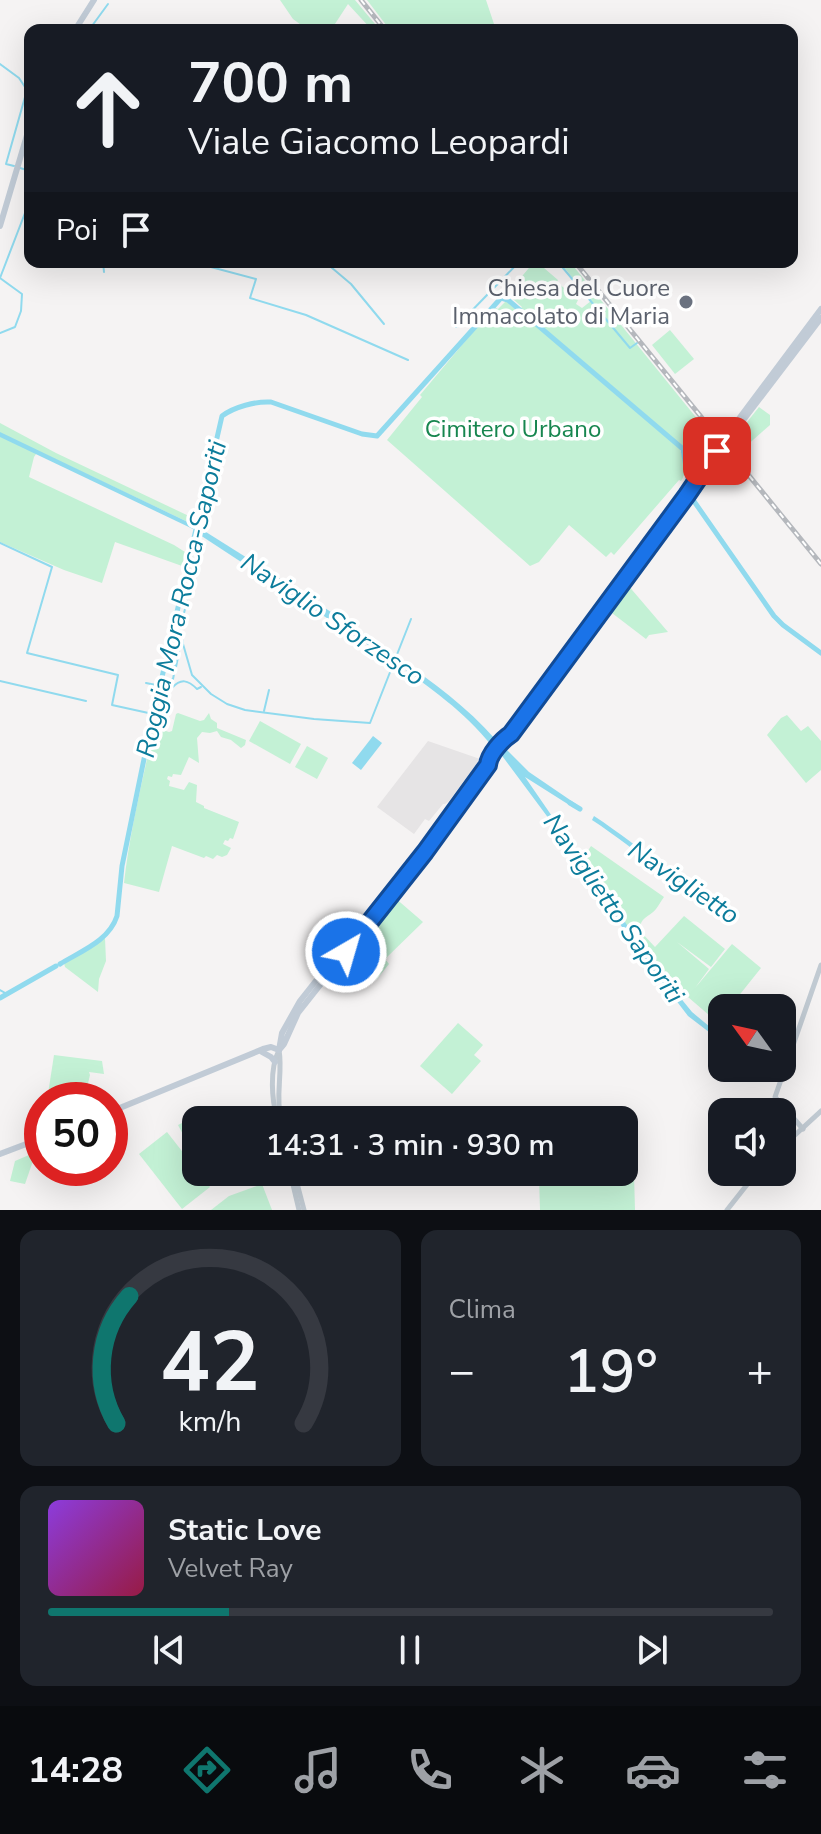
<!DOCTYPE html>
<html lang="it">
<head>
<meta charset="utf-8">
<style>
	:root { --surface:#171b24; --page:#20242c; --text:#f1f3f6; --muted:#9ea1a6; --line:#363941; --accent:#0f766e }
	body { margin:0; font-family:"Nunito Sans",sans-serif; background:var(--page); color:var(--text); height:100vh; display:flex; flex-direction:column; font-size:30px; white-space:nowrap }
	* { box-sizing:border-box; margin:0 }
	p { font-size:26px; color:var(--muted) }
	.icon { flex:none; width:44px; height:44px; fill:none; stroke:currentColor; stroke-width:2; stroke-linecap:round; stroke-linejoin:round }
	.map { position:relative; height:1210px; overflow:hidden }
	.sheet { display:flex; flex-direction:column; gap:20px; padding:20px; background:#0d0f14; flex:1 }
	.sheet>* { flex:none }
	.hud { position:absolute; left:24px; top:24px; width:774px; height:244px; border-radius:16px; box-shadow:0 8px 32px #0002; background:#171b24; color:var(--text); overflow:hidden }
	.needle { width:52px; rotate:303deg }
	.controls { position:absolute; left:708px; top:994px; display:grid; gap:16px }
	.controls a { display:grid; place-items:center; width:88px; height:88px; border-radius:16px; background:var(--surface); box-shadow:0 8px 32px #0002; font-size:40px }
	.speed { position:absolute; left:24px; top:1082px; display:flex; gap:16px; font-size:40px; font-weight:700; text-align:center }
	.speed>* { display:grid; place-content:center; width:104px; height:104px; border-radius:50%; background:var(--surface); box-shadow:0 8px 32px #0002; line-height:1 }
	.speed .limit { border:12px solid #d22; background:#fff; color:#111 }
	.pin { position:absolute; display:grid; place-items:center; width:68px; height:68px; color:#fff; margin:-34px; border-radius:16px; box-shadow:0 4px 12px #0006 }
	.me { position:absolute; width:88px; margin:-44px; rotate:38deg; stroke-linejoin:round; filter:drop-shadow(0 0 6px #0008) }
	.turn { display:flex; align-items:center; gap:28px; height:168px; padding:0 32px; font-size:36px }
	.turn .icon { width:104px; height:104px; stroke-width:2.5 }
	.turn b { display:block; font-size:56px; line-height:68px }
	.then { display:flex; align-items:center; height:76px; padding:0 32px; background:#0003; gap:16px; font-size:30px }
	.big { font-size:60px; font-weight:600; line-height:1.1 }
	.sheet .widget { flex:1; display:flex; flex-direction:column; justify-content:center; gap:12px; min-width:0; padding:0 28px; border-radius:16px; background:var(--page) }
	.sheet .dial { align-items:center; gap:0 }
	.dial svg { height:208px; overflow:visible; fill:none; stroke:var(--line); stroke-width:7; stroke-linecap:round; text-anchor:middle }
	.dial text { fill:var(--text); stroke:none }
	.song { display:flex; align-items:center; gap:24px }
	.cover { width:96px; height:96px; border-radius:12px; background:linear-gradient(135deg,hsl(270 70% 55%),hsl(340 70% 35%)) }
	.played { height:8px; border-radius:4px; background:linear-gradient(90deg,var(--accent) 25%,var(--line) 25%) }
	.keys { display:flex; justify-content:space-around; direction:ltr }
	.heat { display:flex; justify-content:space-between; align-items:center; font-size:44px; direction:ltr }
	.sheet .tiles { flex:1; display:grid; gap:20px; grid-template-columns:1fr 1fr }
	.widget:last-child { grid-column:span 2 }
	.trip { position:absolute; left:182px; top:1106px; width:456px; height:80px; border-radius:16px; background:var(--surface); box-shadow:0 8px 32px #0002; font-weight:600; line-height:80px; text-align:center }
	.tabs { display:flex; height:128px; justify-content:space-around; align-items:center; background:#090b0e; color:var(--muted) }
	.tabs .icon { width:56px; height:56px }
	.tabs .on { color:var(--accent) }
	.tabs b { font-size:36px; color:var(--text) }
	.map>svg:first-child { display:block }
	.education { fill:#e6e4e5 }
	.green { fill:#c3f1d5 }
	.water { fill:#90daee }
	.lines { fill:none; stroke-linecap:round; stroke-linejoin:round }
	.stream { stroke:#90daee; stroke-width:2 }
	.canal { stroke:#90daee; stroke-width:5 }
	.tertiary { stroke:#c1cad2; stroke-width:5 }
	.secondary { stroke:#c1cbd6; stroke-width:6 }
	.rail-casing { stroke:#b5b8bd; stroke-width:5 }
	.rail { stroke:#fff; stroke-width:2; stroke-dasharray:6; stroke-linecap:butt }
	.secondary-bridge { stroke:#c1cbd6; stroke-width:6 }
	.route-casing { stroke:#114b97; stroke-width:20 }
	.route { stroke:#1a73e8; stroke-width:14 }
	.worship-dot { fill:#6b7280; stroke:#fff; stroke-width:3 }
	.labels { text-anchor:middle; stroke-width:7; stroke-linejoin:round; paint-order:stroke }
	.worship-label { font-size:24px; fill:#5b616d; stroke:#fff; text-anchor:end }
	.park-label { font-size:24px; fill:#17864f; stroke:#fff }
	.water-label { font-size:26px; font-style:italic; fill:#0c7c9b; stroke:#fff }
</style>
</head>
<body>
<div class="map">
<svg width="821" height="1210" viewBox="0 0 821 1210">
	<rect width="100%" height="100%" fill="#f5f3f3"/>
	<path class="education" d="M428,741L480,759L449,801L445,804H443L429,821L425,819L414,834L377,807Z"/>
	<g class="green">
		<path d="M280,0H355L380,30H372L348,4L331,30H308L293,19Z"/>
		<path d="M367,0H486L496,30H390Z"/>
		<path d="M534,262H537L558,280L557,282L578,300L576,304L582,308L591,301L560,262H570L716,442L690,477L686,449L524,311L522,314L680,449C683,460 688,471 681,481L679,480L614,555L611,552L606,557L569,525L539,562L530,566L387,440L422,397L420,395L494,307L498,309L506,301L518,311L522,307L507,294Z"/>
		<path d="M670,330L694,359L675,374L652,345Z"/>
		<path d="M759,407L770,415V425L736,455L728,446Z"/>
		<path d="M0,423L56,453L191,517L192,524L38,451L34,457L29,477L174,545L185,552L182,566L115,542L102,583L64,570L0,542Z"/>
		<path d="M627,584L668,632L649,635L646,639L608,610Z"/>
		<path d="M178,713L200,721L204,720L209,713L211,719L217,723V728L246,740L245,745L241,748L231,740L221,737L217,731L210,733L202,732L197,738L199,763L189,757L181,775L173,774L172,777L168,776L167,779L170,781L169,786L184,790L189,782L197,785L196,802L204,806V808L239,822L233,839L230,838L228,841L225,840L223,844L231,848L227,855L222,857L217,855L213,859L206,856L204,858L172,846L159,892L124,883C130,830 143,779 154,727L169,732L172,731L176,714Z"/>
		<path d="M787,715L801,731L808,726L821,741V770L806,783L767,735L781,718Z"/>
		<path d="M260,721L301,744L290,764L249,741Z"/>
		<path d="M307,746L328,758L317,779L295,767Z"/>
		<path d="M591,846L664,897C661,901 659,905 656,909C653,913 648,915 645,918C633,928 648,939 655,947L684,916L725,949L711,967L677,942L709,969L695,988L732,944L761,968L729,1008H722V1016L717,1022L688,997L682,1000L641,948L582,860Z"/>
		<path d="M394,897L423,922L385,959L389,964L377,979L347,955Z"/>
		<path d="M105,938L106,961L99,979L98,992L65,967L64,963Z"/>
		<path d="M458,1023L483,1045L474,1055L481,1061L452,1094L420,1066Z"/>
		<path d="M54,1055L102,1061L104,1074L89,1072L90,1075L84,1100H64L62,1096L48,1094Z"/>
		<path d="M208,1110L213,1120H196V1143L189,1146L178,1125Z"/>
		<path d="M167,1132L196,1169V1172H198L210,1187L182,1209L139,1154Z"/>
		<path d="M36,1152L25,1184L10,1181L15,1161Z"/>
		<path d="M634,1174L635,1210H540L539,1177Z"/>
		<path d="M262,1184L272,1210H211L229,1196Z"/>
	</g>
	<g class="water">
		<path d="M0,432L194,525L193,529L0,437Z"/>
		<path d="M198,527L287,583L384,647L396,656L394,662L200,535L197,532Z"/>
		<path d="M397,657C434,683 466,706 496,740L492,746C463,710 431,689 395,662Z"/>
		<path d="M373,736L382,743L361,770L352,763Z"/>
		<path d="M504,747L529,772L576,804L574,808L525,777L658,970L692,1012L722,1037V1042L688,1016L636,948L558,831L500,753Z"/>
		<path d="M594,816C643,848 686,889 737,918L735,921C683,893 641,852 592,820Z"/>
	</g>
	<g class="lines">
		<g class="stream">
			<path d="M89,30L108,4"/>
			<path d="M0,64L19,78L27,90L6,164L14,166"/>
			<path d="M20,168L30,171"/>
			<path d="M103,262L104,272"/>
			<path d="M192,262L256,279L250,298L306,315L408,360"/>
			<path d="M325,262L351,284L384,324"/>
			<path d="M558,262L630,348L637,343"/>
			<path d="M456,327L519,262"/>
			<path d="M0,333L15,327L21,311L22,294L0,278L30,200"/>
			<path d="M0,543L52,567L27,653L118,675L112,705L153,714"/>
			<path d="M187,601L180,629L183,644L192,675L211,694L227,704L245,710L314,719L370,723L411,619"/>
			<path d="M173,672L176,647"/>
			<path d="M175,672L179,652L178,647"/>
			<path d="M162,680L169,681L173,679L174,674L178,646L175,635L173,634"/>
			<path d="M0,681L86,701"/>
			<path d="M146,683L161,686"/>
			<path d="M160,687L172,688C181,678 188,680 197,689L201,687"/>
			<path d="M264,711L269,690"/>
			<path d="M0,990L7,994"/>
		</g>
		<g class="canal">
			<path d="M570,803L580,809"/>
			<path d="M60,964C81,951 109,941 117,916L122,866L151,725L222,416C234,407 256,401 271,402L362,434L377,436L501,298L508,300L683,449L691,497L774,616L783,625L821,653"/>
			<path d="M0,998L56,966"/>
		</g>
		<g class="tertiary">
			<path d="M279,1050C283,1073 275,1096 281,1120"/>
			<path d="M277,1120C272,1099 269,1070 279,1050"/>
			<path d="M803,1129L775,1097L821,965"/>
			<path d="M782,1147L821,1111"/>
			<path d="M290,1172L299,1210"/>
			<path d="M294,1172L304,1210"/>
			<path d="M727,1210L757,1172"/>
		</g>
		<g class="secondary">
			<path d="M75,30L94,0"/>
			<path d="M0,226L30,125"/>
			<path d="M734,428L738,420L821,309"/>
			<path d="M734,428L741,423L821,318"/>
			<path d="M503,739L511,734L708,464"/>
			<path d="M279,1050L282,1033L300,1001L421,848L484,761L488,760L502,741L507,731L618,578L703,465L717,451"/>
			<path d="M279,1050L284,1044L298,1013L425,852L488,765V760"/>
			<path d="M262,1052L271,1057L275,1062"/>
			<path d="M110,1112L263,1049L271,1047L279,1050"/>
			<path d="M0,1154L42,1138"/>
		</g>
		<defs>
			<g id="rail">
				<path d="M361,0L385,30"/>
				<path d="M575,262L821,564"/>
			</g>
		</defs>
		<use href="#rail" class="rail-casing"/>
		<use href="#rail" class="rail"/>
		<path class="secondary-bridge" d="M717,451L734,428"/>
	</g>
	<g class="lines">
		<defs>
			<path id="route" d="M346,952L425,852L488,765C489,754 502,740 511,734L687,495L717,451"/>
		</defs>
		<use href="#route" class="route-casing"/>
		<use href="#route" class="route"/>
	</g>
	<circle class="worship-dot" cx="686" cy="302" r="8"/>
	<g class="labels">
		<g class="worship-label">
			<text x="670" y="296">Chiesa del Cuore<tspan x="670" dy="28">Immacolato di Maria</tspan></text>
		</g>
		<g class="park-label">
			<text x="513" y="437">Cimitero Urbano</text>
		</g>
		<g class="water-label">
			<text transform="translate(181 599) rotate(-77)" y="9">Roggia Mora Rocca-Saporiti</text>
			<text transform="translate(333 619) rotate(34)" y="9">Naviglio Sforzesco</text>
			<text transform="translate(684 882) rotate(34)" y="9">Naviglietto</text>
			<text transform="translate(614 908) rotate(55)" y="9">Naviglietto Saporiti</text>
		</g>
	</g>
</svg>
<div class="controls">
<a><svg class="needle" viewBox="-14 -14 28 28"><path d="M0-13l5 13h-10z" fill="#e53935"/><path d="M0 13l5-13h-10z" fill="#9ea1a6"/></svg></a>
<a><svg class="icon" aria-label="sound" viewBox="0 0 24 24"><path d="M4 9h4l5-4v14l-5-4H4zM17 9q2 3 0 6"/></svg></a>
</div>
<div class="speed"><div class="limit">50</div></div>
<div class="pin" style="left:717px;top:451px;background:#d93025"><svg class="icon" aria-label="arrive" viewBox="0 0 24 24"><path d="M6 21V4h12l-3 4 3 4H6"/></svg></div>
<svg class="me" style="left:346px;top:952px" viewBox="-20 -20 40 40"><circle r="17" fill="#1a73e8" stroke="#fff" stroke-width="3"/><path d="M0-11L8 9 0 5-8 9z" fill="#fff"/></svg>
<div class="trip">14:31 · 3 min · 930 m</div>
<div class="hud">
<div class="turn"><svg class="icon" aria-label="ahead" viewBox="0 0 24 24"><path d="M12 20V5M6 11l6-6 6 6"/></svg><div><b>700 m</b>Viale Giacomo Leopardi</div></div>
<div class="then">Poi<svg class="icon" aria-label="arrive" viewBox="0 0 24 24"><path d="M6 21V4h12l-3 4 3 4H6"/></svg></div>
</div>
</div>
<section class="sheet">
<div class="tiles">
<div class="widget dial"><svg viewBox="0 0 100 80">
<path d="M14 69A42 42 0 1 1 86 69"/>
<path d="M14 69A42 42 0 0 1 19 20" stroke="#0f766e"/>
<text x="50" y="56" font-size="32" font-weight="700">42</text>
<text x="50" y="72" font-size="11">km/h</text>
</svg></div>
<div class="widget"><p>Clima</p>
<div class="heat"><a>−</a><b class="big">19°</b><a>+</a></div>
</div>
<div class="widget">
<div class="song"><i class="cover"></i><div><b>Static Love</b><p>Velvet Ray</p></div></div>
<div class="played"></div>
<div class="keys"><svg class="icon" aria-label="previous" viewBox="0 0 24 24"><path d="M18 5L8 12l10 7zM5 5v14"/></svg><svg class="icon" aria-label="pause" viewBox="0 0 24 24"><path d="M8 5v14M16 5v14"/></svg><svg class="icon" aria-label="next" viewBox="0 0 24 24"><path d="M6 5l10 7-10 7zM19 5v14"/></svg></div>
</div>
</div>
</section>
<nav class="tabs">
<b>14:28</b>
<svg class="icon on" aria-label="directions" viewBox="0 0 24 24"><path d="M12 3l9 9-9 9-9-9zM9 14v-3h6M13 9l2 2-2 2"/></svg>
<svg class="icon" aria-label="music" viewBox="0 0 24 24"><path d="M9 18V5l10-2v13"/><circle cx="6" cy="18" r="3"/><circle cx="16" cy="16" r="3"/></svg>
<svg class="icon" aria-label="phone" viewBox="0 0 24 24"><path d="M5 4h4l2 5-3 2q2 4 5 5l2-3 5 2v4C11 20 4 13 5 4z"/></svg>
<svg class="icon" aria-label="climate" viewBox="0 0 24 24"><path d="M12 3v18M4 7l16 10M4 17L20 7"/></svg>
<svg class="icon" aria-label="car" viewBox="0 0 24 24"><path d="M5 17H2v-5l4-1 3-4h7l3 4 3 1v5h-3M9 17h6M6 11h13"/><circle cx="7" cy="17" r="2"/><circle cx="17" cy="17" r="2"/></svg>
<svg class="icon" aria-label="filters" viewBox="0 0 24 24"><path d="M4 7h16M4 17h16"/><circle cx="9" cy="7" r="2"/><circle cx="15" cy="17" r="2"/></svg>
</nav>
</body>
</html>
